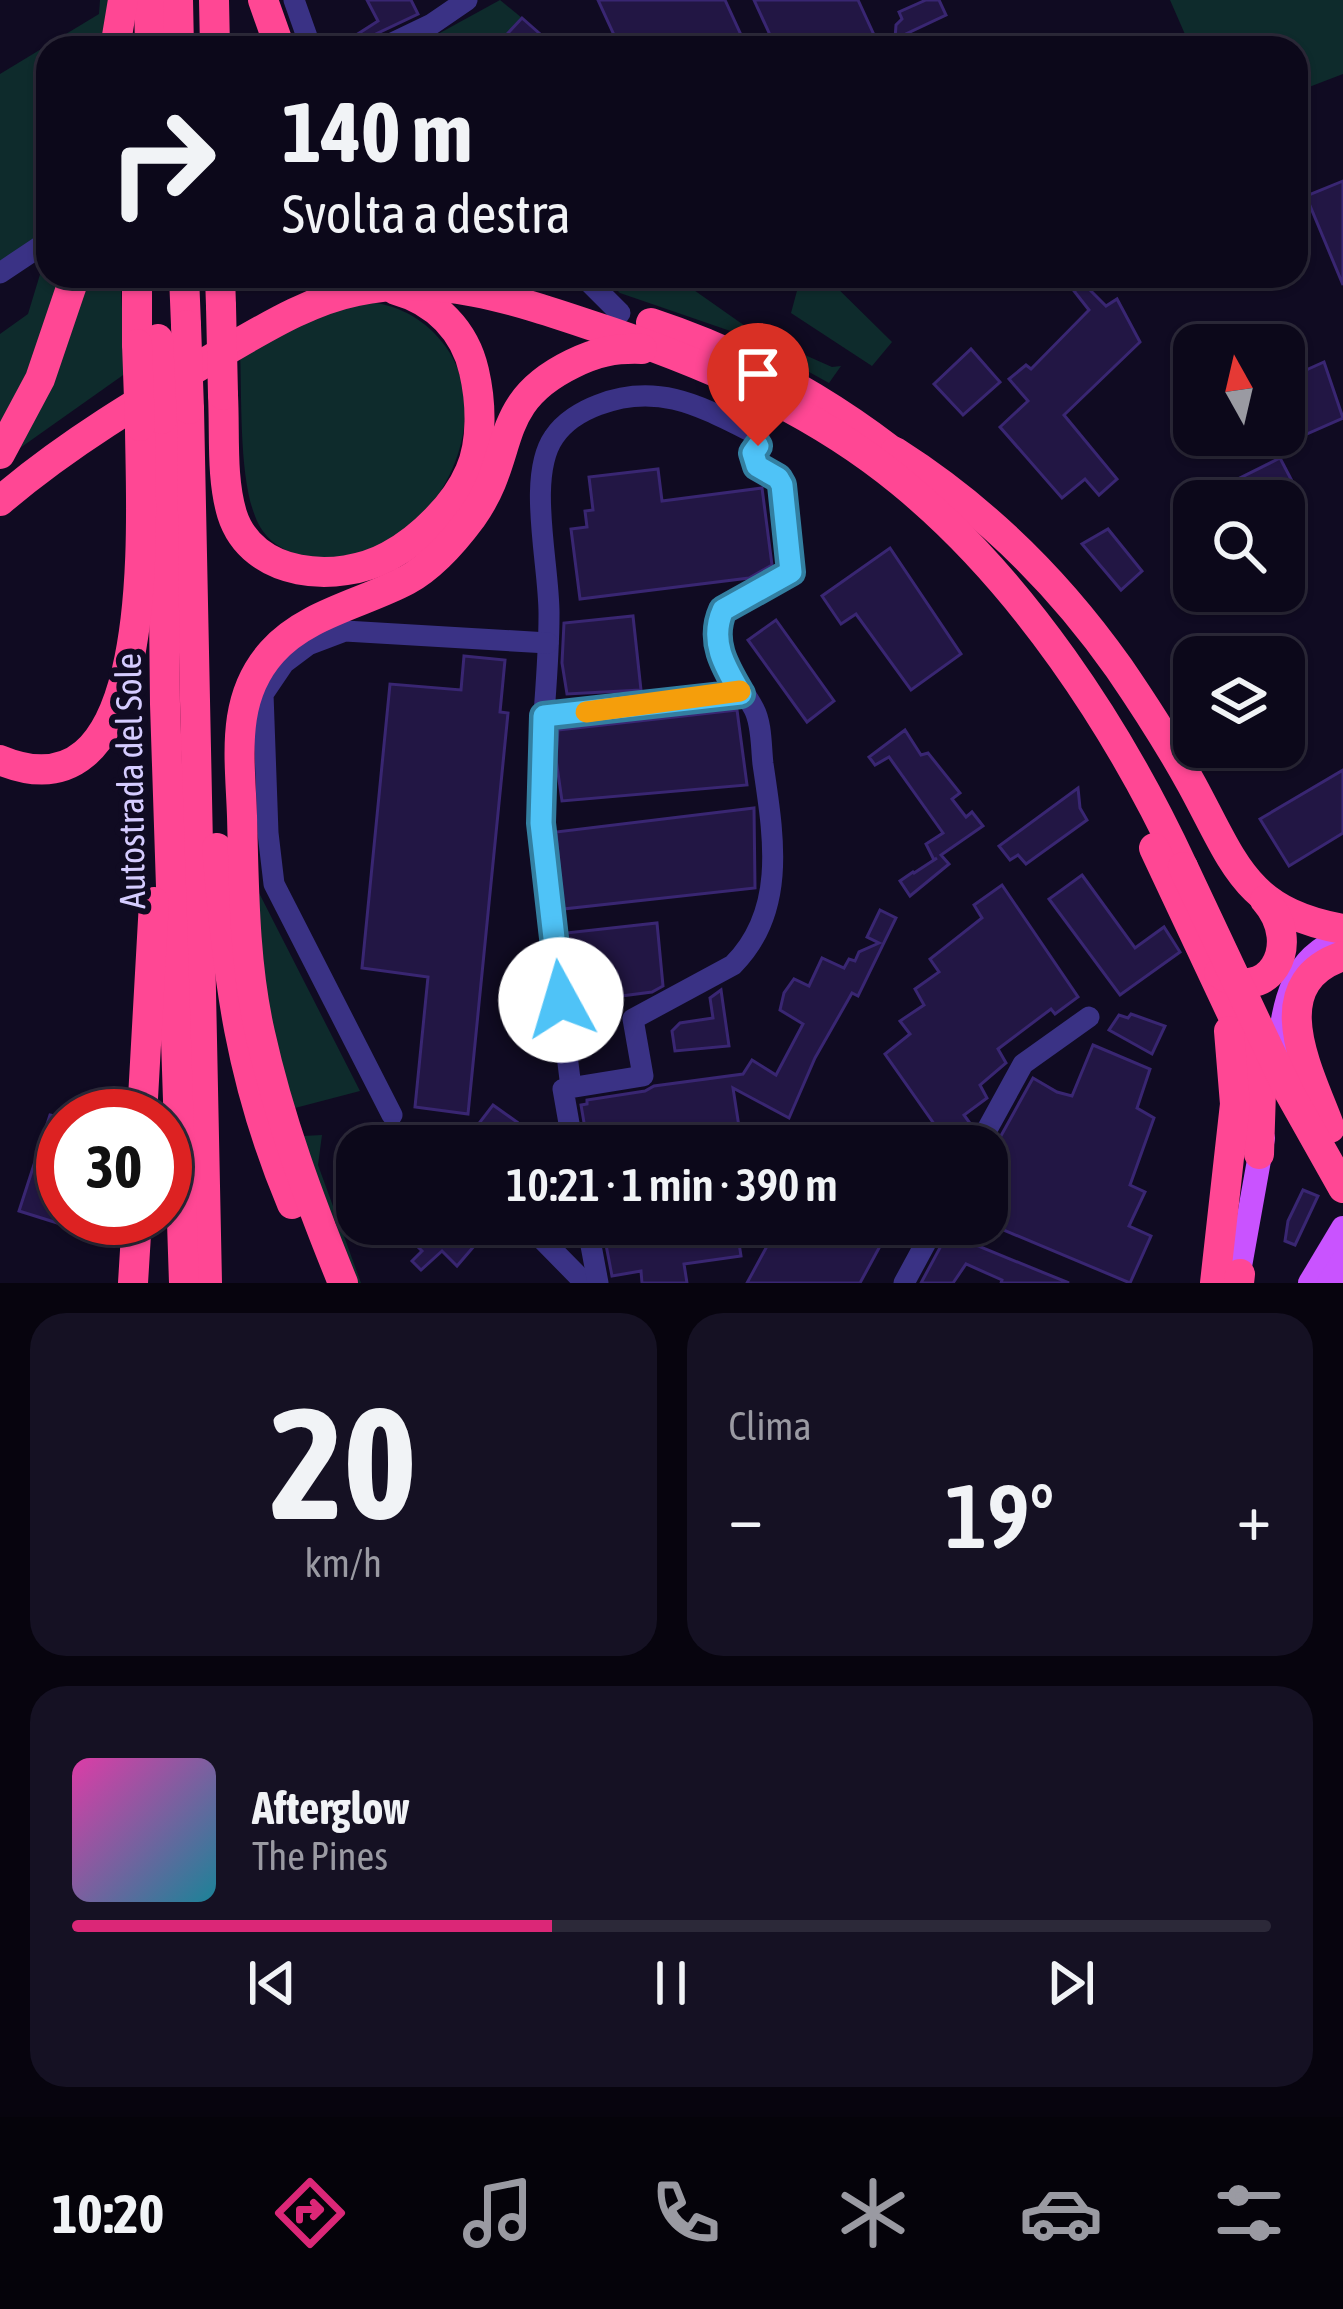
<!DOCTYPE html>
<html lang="it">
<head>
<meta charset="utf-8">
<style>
	:root { --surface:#0c081a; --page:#151123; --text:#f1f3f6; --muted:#9a9aa2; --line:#2c2939; --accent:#db2777 }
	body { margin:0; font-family:"Asap Condensed",sans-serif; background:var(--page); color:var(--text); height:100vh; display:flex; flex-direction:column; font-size:45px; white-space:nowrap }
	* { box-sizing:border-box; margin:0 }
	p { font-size:39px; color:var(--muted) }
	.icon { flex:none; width:66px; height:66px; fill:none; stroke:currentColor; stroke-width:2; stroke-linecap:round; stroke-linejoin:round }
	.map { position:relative; height:1283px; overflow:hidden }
	.side { display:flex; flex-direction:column; gap:30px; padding:30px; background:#07040e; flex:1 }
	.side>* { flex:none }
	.hud { position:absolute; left:36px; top:36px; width:1272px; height:252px; border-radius:36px; box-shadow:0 3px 9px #0004,0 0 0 3px var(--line); background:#0c081a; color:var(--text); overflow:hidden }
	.needle { width:78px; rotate:352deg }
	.fabs { position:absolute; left:1173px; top:324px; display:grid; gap:24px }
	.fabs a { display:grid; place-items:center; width:132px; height:132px; border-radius:24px; background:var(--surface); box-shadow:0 3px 9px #0004,0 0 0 3px var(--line); font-size:60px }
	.speed { position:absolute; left:36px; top:1089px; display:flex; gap:24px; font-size:60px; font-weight:700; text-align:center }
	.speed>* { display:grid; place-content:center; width:156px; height:156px; border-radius:50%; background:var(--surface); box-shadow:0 3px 9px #0004,0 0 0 3px var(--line); line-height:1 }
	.speed .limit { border:18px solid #d22; background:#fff; color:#111 }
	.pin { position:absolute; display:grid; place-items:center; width:102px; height:102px; color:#fff; margin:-123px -51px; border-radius:50% 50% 50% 0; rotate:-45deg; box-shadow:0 0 12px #0007 }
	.pin .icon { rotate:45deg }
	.me { position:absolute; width:132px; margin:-66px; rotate:354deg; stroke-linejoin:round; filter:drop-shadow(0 0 9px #0008) }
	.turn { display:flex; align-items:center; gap:42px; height:252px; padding:0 48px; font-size:54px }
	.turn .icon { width:156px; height:156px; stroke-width:2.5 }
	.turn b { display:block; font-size:84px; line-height:102px }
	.big { font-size:90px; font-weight:600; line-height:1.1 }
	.side .widget { flex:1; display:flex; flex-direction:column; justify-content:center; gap:18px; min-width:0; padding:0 42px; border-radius:36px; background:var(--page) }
	.side .dial { align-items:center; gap:0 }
	.dial b { font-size:156px; line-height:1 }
	.song { display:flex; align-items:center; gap:36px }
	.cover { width:144px; height:144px; border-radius:18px; background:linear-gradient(135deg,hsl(320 70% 55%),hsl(190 70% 35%)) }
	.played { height:12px; border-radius:6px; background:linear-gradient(90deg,var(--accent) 40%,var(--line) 40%) }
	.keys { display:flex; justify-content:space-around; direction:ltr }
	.heat { display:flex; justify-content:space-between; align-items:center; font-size:66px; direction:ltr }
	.side .tiles { flex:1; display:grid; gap:30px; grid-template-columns:1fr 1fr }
	.widget:last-child { grid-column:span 2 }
	.trip { position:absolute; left:336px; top:1125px; width:672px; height:120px; border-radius:36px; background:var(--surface); box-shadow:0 3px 9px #0004,0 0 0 3px var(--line); font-weight:600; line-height:120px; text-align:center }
	.dock { display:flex; height:192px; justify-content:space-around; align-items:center; background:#05030a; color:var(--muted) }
	.dock .icon { width:84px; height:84px }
	.dock .active { color:var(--accent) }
	.dock b { font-size:54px; color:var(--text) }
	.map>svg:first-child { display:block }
	.green { fill:#0e2b2c }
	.building { fill:#221644; stroke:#392672; stroke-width:3 }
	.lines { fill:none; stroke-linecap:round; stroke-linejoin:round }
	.minor { stroke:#3a3285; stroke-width:21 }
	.major { stroke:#c953ff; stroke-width:24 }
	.highway { stroke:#ff4794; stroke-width:30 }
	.highway-bridge { stroke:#ff4794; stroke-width:30 }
	.route-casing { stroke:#337fa1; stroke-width:30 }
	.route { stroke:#4fc3f7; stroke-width:21 }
	.slow { stroke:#f59e0b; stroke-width:21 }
	.labels { text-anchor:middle; stroke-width:12; stroke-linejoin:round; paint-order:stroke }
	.street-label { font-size:36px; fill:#d5ccff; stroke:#100b22 }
</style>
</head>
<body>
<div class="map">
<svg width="1343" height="1283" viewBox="0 0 1343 1283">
	<rect width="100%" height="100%" fill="#100b22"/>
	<g class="green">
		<path d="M100,0H114L107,48H48V234L0,265V74L99,14Z"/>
		<path d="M500,0L522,18L495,48H432L438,34Z"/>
		<path d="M1170,0H1343V74L1296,92V48H1191Z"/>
		<path d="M48,248V276H66L55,320L0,436V334L28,314Z"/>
		<path d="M81,276H120L126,373L20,448Z"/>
		<path d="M602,276H674L755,333L832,367L841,366L829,383L742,335L620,293Z"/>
		<path d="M801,276H825L892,342L872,366L791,313Z"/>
		<path d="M370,302C402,306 427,321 446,347C508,435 409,588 301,556C279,549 263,538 255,516C239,476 242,398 240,353L315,317Z"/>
		<path d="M257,889L360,1091L295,1108L303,1136L322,1135L318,1165L361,1283H350L267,1033Z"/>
	</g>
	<g class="building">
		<path d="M367,0H411L418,14L376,34L367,46L359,48L353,37L378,21Z"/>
		<path d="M598,0H725L747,48H620Z"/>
		<path d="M754,0H858L880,48H776Z"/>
		<path d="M926,0H939L946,15L895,39L896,25L902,19L899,12Z"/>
		<path d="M522,18L556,48H494Z"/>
		<path d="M1343,181V285L1306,196Z"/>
		<path d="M1085,285L1106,306L1117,299L1140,342L1064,415L1117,479L1099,495L1085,479L1062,498L1000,427L1028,401L1009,379L1026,365L1031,369L1089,310L1074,291Z"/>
		<path d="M971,349L1000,382L963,415L934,384Z"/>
		<path d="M1324,362L1343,418L1284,444V380Z"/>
		<path d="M1280,458L1293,483L1282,489L1289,501H1245L1234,481Z"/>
		<path d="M658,469L662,501L762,488L772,565L749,578L580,599L571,529L587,527L585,511L593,510L589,477Z"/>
		<path d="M1108,529L1142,571L1121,590L1082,544Z"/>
		<path d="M890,548L961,654L911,690L856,614L841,624L822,596Z"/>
		<path d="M633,616L641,690L567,694L562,663L564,623Z"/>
		<path d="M776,620L834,701L807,722L748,640Z"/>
		<path d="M464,656L505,660L500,712L508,713L468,1114L415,1107L428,977L362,968L390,684L461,690Z"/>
		<path d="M737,710L747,785L562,801L556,759L558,730Z"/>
		<path d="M905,730L921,755L928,753L960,793L952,799L966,817L972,812L983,826L941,855L949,864L910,896L900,881L913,872L914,873L937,858L934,860L926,844L943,833L889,757L875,765L869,757Z"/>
		<path d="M1343,770V833L1289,866L1260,819Z"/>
		<path d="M1078,788L1080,808L1087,820L1026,864L1018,855L1010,860L999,846Z"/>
		<path d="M754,808L755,888L563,909L556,832Z"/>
		<path d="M1082,875L1135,948L1164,927L1180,952L1120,995L1049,899Z"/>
		<path d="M1002,885L1078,997L1055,1014L1051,1009L998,1049L1006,1063L980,1085L987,1098L964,1115L972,1126L949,1145L885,1054L910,1034L900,1021L924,1005L915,989L939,972L930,959L982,918L974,905Z"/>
		<path d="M880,910L896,918L858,996L852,993L815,1058L789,1118L733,1088L742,1146H588L581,1105L587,1104V1100L645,1091L654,1086L743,1074L752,1060L776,1075L803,1024L780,1010L784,993L794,979L809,986L822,958L844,968L849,959L855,961L859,952L879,943L867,937Z"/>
		<path d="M657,923L663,986L652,992L575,1002L566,933Z"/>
		<path d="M721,990L729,1046L675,1051L672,1031L680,1023L713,1018L710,998Z"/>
		<path d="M1131,1014L1165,1026L1152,1054L1109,1030L1119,1015L1128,1018Z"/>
		<path d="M1093,1045L1150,1069L1137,1108L1154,1118L1130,1185L1145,1192L1129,1226L1151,1236L1130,1283L987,1223V1194L1002,1158L992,1152L1033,1078L1057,1092L1072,1096Z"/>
		<path d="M493,1105L517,1122L498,1146H482L470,1135Z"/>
		<path d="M50,1115L63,1118V1218H87L83,1231L19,1211Z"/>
		<path d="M1303,1190L1318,1196L1295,1245L1285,1241L1288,1221Z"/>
		<path d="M395,1224H453L458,1230L464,1224H493L457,1266L442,1251L421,1270L412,1261L422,1251Z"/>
		<path d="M602,1224H736L741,1256L684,1264L687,1283H642L641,1271L612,1276Z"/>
		<path d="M779,1224H892L860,1283H747Z"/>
		<path d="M949,1231L978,1246L1069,1283H1001L1002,1280L966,1264L953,1283H921Z"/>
	</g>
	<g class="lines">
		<g class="minor">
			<path d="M294,0L311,48"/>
			<path d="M382,48L432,24L467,0"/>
			<path d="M0,273L39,247"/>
			<path d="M583,276L620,313"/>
			<path d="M545,716L741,694"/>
			<path d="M571,1088C561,1001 546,913 541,826C537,756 549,686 549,616C550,567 526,477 554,437C564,422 582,411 598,405C657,382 700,406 752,432L759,438L753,453L757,466L778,478L783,485L791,572L723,610C703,651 737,676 754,709C762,724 761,747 763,764C773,833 788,910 733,965L633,1019L643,1076L563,1089L573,1146"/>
			<path d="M392,1115L274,884L268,833L263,694L284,663L308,645L345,631L548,643"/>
			<path d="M437,1133L450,1146"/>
			<path d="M978,1146L1023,1064L1089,1017"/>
			<path d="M527,1224L585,1283"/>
			<path d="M587,1224L598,1283"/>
			<path d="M904,1283L936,1224"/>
		</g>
		<g class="major">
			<path d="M1276,1068C1284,1014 1284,961 1343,938"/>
			<path d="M1237,1283L1263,1138"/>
			<path d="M1310,1283L1343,1228"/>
			<path d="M1329,1283L1343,1261"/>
		</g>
		<g class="highway">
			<path d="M149,0L150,48"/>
			<path d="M178,0L179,48"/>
			<path d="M214,0L215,48"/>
			<path d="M263,0L280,48"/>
			<path d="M115,48L123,0"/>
			<path d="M137,276V344"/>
			<path d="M184,276L186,325"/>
			<path d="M220,276L221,306"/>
			<path d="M651,323C745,354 830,401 907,463"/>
			<path d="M223,395C225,434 221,477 232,514C252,578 338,584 389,556C421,539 456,504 470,471C483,442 481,401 474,371C465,331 436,301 396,290"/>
			<path d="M189,409L207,1283"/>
			<path d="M162,419L165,704L184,1283"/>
			<path d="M895,452C983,508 1059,583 1119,668C1145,706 1170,745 1192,785C1235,864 1245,911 1343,929"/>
			<path d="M0,454L40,379L75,276"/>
			<path d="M0,501C68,443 141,400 218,355C262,330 307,301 357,291C437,274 512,299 587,324C698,360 810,407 901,482C1021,580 1118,727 1183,867"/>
			<path d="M0,760C163,828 140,508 140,426"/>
			<path d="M217,848C228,981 240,1080 292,1204"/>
			<path d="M1154,848L1255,1063L1261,1091L1259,1154"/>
			<path d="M1219,973C1265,1007 1306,947 1265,900"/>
			<path d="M142,1116L154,902"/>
			<path d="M1330,1128C1310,1073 1260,984 1343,956"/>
			<path d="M133,1283L137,1218"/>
			<path d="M343,1283C310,1202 279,1119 260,1033C244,963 244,887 242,816C240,757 230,699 272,652C305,614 364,603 407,580C433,566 455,540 472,517C517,454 490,404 572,364C596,352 615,348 642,349"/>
			<path d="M1215,1283L1235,1104L1229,1031"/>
			<path d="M1239,1283L1240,1274"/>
		</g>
		<g class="highway-bridge">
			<path d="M221,306L223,395"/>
			<path d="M186,325L189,409"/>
			<path d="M158,339L162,419"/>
			<path d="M137,344L140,426"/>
			<path d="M1183,867L1289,1092L1343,1188"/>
		</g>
	</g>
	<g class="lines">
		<defs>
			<path id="route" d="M561,1000L541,823L544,716L741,694C725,667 709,641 723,610L791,572L782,485L778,478L757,466L753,453L758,446"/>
		</defs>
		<use href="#route" class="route-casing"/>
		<use href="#route" class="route"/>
		<path class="slow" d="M586,712L740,691"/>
	</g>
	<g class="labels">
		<g class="street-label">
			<text transform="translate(130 781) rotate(-91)" y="13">Autostrada del Sole</text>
		</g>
	</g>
</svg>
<div class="fabs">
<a><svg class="needle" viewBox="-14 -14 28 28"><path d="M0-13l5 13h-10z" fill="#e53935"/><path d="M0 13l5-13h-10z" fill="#9a9aa2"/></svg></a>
<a><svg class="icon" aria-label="search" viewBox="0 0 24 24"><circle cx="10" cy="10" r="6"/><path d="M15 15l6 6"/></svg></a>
<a><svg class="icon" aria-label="layers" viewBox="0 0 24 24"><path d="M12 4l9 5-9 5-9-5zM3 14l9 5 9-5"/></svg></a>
</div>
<div class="speed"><div class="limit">30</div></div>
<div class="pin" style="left:758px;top:446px;background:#d93025"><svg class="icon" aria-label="arrive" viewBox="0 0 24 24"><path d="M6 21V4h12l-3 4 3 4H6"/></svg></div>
<svg class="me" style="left:561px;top:1000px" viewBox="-20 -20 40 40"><circle r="19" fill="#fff"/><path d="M0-13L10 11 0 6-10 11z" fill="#4fc3f7"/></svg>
<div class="trip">10:21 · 1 min · 390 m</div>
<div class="hud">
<div class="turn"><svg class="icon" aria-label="right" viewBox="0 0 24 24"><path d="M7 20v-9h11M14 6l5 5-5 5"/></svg><div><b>140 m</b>Svolta a destra</div></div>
</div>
</div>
<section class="side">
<div class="tiles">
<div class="widget dial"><b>20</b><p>km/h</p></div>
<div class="widget"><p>Clima</p>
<div class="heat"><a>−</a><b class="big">19°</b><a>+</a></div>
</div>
<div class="widget">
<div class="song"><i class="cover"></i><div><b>Afterglow</b><p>The Pines</p></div></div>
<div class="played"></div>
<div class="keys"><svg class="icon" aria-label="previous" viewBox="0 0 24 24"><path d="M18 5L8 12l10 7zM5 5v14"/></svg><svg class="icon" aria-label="pause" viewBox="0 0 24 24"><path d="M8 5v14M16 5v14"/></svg><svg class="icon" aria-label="next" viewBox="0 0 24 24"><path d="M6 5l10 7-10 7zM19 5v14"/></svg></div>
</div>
</div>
</section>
<nav class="dock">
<b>10:20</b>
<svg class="icon active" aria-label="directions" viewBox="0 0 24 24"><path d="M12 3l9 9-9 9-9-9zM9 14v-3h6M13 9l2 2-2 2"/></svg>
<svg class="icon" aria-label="music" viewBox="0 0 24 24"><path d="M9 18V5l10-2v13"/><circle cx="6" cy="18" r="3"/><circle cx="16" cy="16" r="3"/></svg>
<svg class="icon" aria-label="phone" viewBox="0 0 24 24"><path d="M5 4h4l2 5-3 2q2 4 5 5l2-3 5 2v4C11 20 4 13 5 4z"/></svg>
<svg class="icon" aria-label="climate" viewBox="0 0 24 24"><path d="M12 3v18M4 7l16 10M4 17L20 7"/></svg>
<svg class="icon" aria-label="car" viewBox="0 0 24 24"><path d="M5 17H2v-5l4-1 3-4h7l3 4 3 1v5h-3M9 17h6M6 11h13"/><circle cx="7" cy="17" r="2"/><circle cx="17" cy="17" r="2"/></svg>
<svg class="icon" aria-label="filters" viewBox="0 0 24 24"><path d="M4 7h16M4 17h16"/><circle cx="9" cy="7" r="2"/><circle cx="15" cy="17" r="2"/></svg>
</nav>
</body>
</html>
